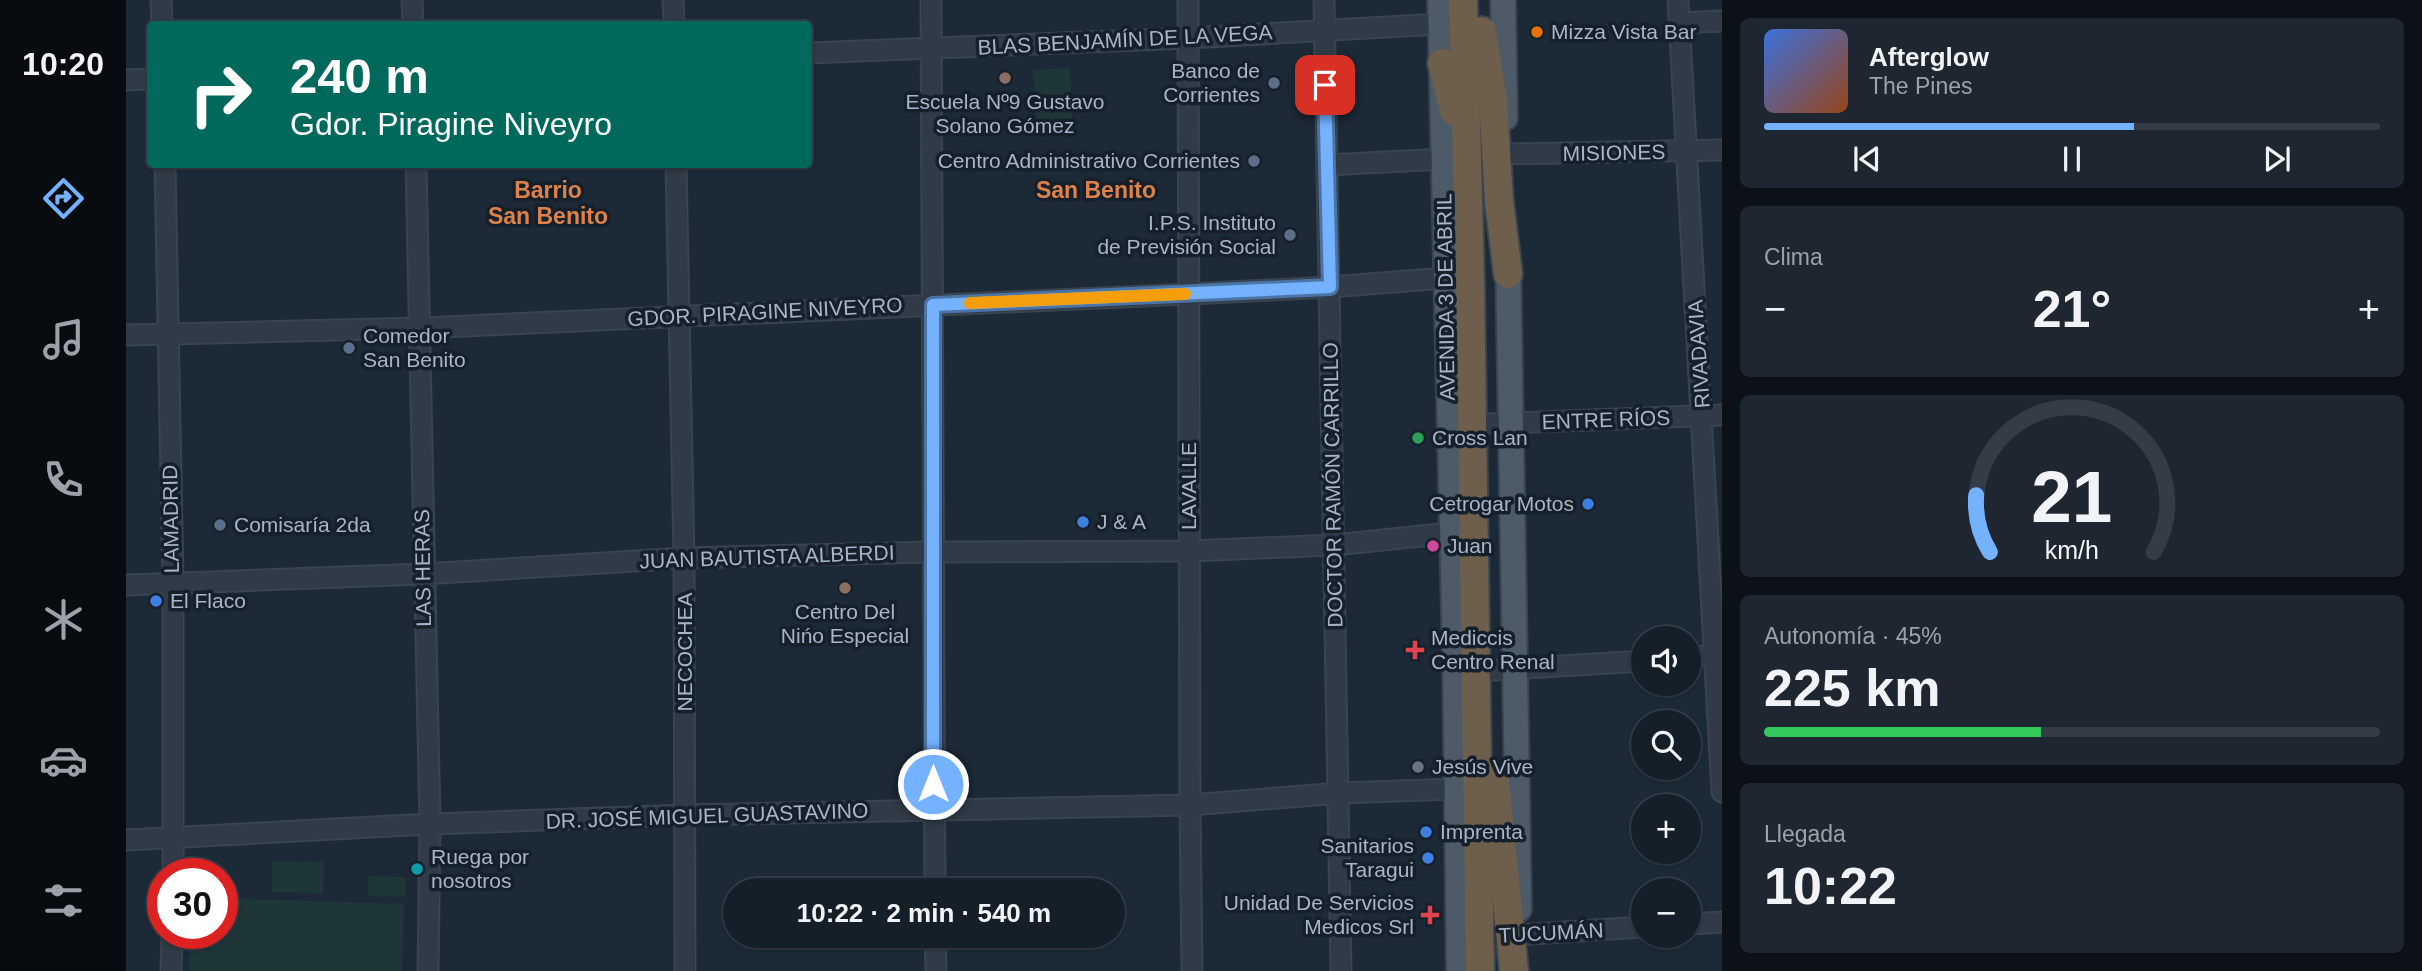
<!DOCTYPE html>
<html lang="es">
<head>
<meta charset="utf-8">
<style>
	:root { --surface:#151f29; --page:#1e2731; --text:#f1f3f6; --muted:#9da2a8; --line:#343d46; --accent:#74b2ff }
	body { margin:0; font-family:Arial,sans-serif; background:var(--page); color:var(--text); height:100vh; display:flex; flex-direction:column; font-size:26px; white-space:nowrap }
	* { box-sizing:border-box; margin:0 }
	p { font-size:23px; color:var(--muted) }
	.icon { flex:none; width:38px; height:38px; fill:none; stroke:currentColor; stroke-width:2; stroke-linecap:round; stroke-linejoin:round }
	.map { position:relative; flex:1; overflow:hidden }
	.details { display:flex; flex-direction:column; gap:18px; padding:18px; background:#0c1117; width:700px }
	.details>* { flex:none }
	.hud { position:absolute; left:21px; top:21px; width:665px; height:147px; border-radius:7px; box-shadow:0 2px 5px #0004,0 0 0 2px var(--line); background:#00695c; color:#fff; overflow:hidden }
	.tools { position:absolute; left:1505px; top:626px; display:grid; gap:14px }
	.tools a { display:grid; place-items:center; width:70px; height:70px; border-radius:50%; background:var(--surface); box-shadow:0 2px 5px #0004,0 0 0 2px var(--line); font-size:35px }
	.speed { position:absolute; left:21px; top:858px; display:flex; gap:14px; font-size:35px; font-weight:700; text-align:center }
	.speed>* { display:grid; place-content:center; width:91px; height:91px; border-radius:50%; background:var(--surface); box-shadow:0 2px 5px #0004,0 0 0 2px var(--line); line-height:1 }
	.speed .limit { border:10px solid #d22; background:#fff; color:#111 }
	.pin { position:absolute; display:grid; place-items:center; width:60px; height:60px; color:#fff; margin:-30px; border-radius:14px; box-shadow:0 4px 10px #0006 }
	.me { position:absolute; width:77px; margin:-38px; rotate:0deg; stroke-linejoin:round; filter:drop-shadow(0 0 5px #0008) }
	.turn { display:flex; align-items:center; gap:24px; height:147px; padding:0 28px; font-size:32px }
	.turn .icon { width:91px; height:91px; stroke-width:2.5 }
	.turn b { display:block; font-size:49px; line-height:60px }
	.big { font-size:52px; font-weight:800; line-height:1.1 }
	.details .tile { flex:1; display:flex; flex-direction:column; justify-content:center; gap:10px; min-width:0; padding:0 24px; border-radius:10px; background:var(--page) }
	.details .dial { align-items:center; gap:0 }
	.dial svg { height:182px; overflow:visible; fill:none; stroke:var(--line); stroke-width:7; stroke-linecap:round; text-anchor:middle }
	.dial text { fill:var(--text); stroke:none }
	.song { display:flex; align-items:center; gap:21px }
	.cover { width:84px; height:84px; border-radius:10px; background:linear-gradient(135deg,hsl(220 70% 55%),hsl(20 70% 35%)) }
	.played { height:7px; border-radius:4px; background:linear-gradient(90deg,var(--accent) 60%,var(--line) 60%) }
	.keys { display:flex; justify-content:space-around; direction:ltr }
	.heat { display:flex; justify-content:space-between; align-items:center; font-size:38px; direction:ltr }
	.charge { height:10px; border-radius:5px; background:linear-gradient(90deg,#34c759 45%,var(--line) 0) }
	.trip { position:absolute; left:597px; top:878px; width:402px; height:70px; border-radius:35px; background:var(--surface); box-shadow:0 2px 5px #0004,0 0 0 2px var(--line); font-weight:800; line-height:70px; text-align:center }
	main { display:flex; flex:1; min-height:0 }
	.tab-bar { display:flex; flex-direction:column; width:126px; justify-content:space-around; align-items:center; background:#080c10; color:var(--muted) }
	.tab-bar .icon { width:49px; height:49px }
	.tab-bar .selected { color:var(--accent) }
	.tab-bar b { font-size:32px; color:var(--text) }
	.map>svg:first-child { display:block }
	.garden { fill:#1e3638 }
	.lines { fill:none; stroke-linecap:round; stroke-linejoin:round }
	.minor-casing { stroke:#394450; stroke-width:23 }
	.major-casing { stroke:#394450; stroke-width:28 }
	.highway-casing { stroke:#3b4551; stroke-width:32 }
	.minor { stroke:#303b47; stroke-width:19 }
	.major { stroke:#4d5a68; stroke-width:24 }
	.highway { stroke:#6e5f4c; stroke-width:28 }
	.route-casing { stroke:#4b74a6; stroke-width:18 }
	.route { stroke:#74b2ff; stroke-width:12 }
	.slow { stroke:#f59e0b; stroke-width:12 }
	.food-dot { fill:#e8710a; stroke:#16202b; stroke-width:2.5 }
	.education-dot { fill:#8d6e63; stroke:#16202b; stroke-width:2.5 }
	.service-dot { fill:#5c6f8a; stroke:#16202b; stroke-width:2.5 }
	.leisure-dot { fill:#2e9e5b; stroke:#16202b; stroke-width:2.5 }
	.shop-dot { fill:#3f7fe0; stroke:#16202b; stroke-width:2.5 }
	.hotel-dot { fill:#d1479c; stroke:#16202b; stroke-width:2.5 }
	.health-dot { fill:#e0444e; stroke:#16202b; stroke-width:2.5 }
	.worship-dot { fill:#6b7280; stroke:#16202b; stroke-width:2.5 }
	.culture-dot { fill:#0f9aa8; stroke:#16202b; stroke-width:2.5 }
	.labels { text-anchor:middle; stroke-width:7; stroke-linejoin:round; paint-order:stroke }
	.poi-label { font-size:21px; fill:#a9b5c5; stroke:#16202b; text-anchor:start }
	.street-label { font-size:21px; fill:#a9b5c5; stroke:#16202b }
	.neighbourhood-label { font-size:23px; font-weight:bold; fill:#de824b; stroke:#16202b }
</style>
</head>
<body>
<main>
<nav class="tab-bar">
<b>10:20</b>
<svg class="icon selected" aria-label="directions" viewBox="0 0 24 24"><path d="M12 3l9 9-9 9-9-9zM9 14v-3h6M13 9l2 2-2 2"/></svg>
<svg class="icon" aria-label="music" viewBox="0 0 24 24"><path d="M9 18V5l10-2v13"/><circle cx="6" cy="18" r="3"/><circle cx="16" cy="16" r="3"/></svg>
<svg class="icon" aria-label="phone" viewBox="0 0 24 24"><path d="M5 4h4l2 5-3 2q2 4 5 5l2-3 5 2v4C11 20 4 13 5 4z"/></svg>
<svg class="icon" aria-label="climate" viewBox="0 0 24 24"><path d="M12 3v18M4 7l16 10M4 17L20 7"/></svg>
<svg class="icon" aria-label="car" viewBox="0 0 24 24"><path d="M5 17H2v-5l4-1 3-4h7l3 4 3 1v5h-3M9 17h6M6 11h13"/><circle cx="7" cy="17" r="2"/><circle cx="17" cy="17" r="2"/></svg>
<svg class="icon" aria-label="filters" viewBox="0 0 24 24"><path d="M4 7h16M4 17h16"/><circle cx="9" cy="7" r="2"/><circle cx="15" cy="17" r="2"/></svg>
</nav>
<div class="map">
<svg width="1596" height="971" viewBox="0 0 1596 971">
	<rect width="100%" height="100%" fill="#1c2937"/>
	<g class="garden">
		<path d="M944,68L946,121L910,123L907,70Z"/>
		<path d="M146,861L198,862L197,894L146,892Z"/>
		<path d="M242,876L280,877V897L242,896Z"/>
		<path d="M96,898L278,904L276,971H63L64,933H96Z"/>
	</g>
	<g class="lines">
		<defs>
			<g id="minor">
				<path d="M35,0L36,24"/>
				<path d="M286,0L287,24"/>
				<path d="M547,0L548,24"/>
				<path d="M805,0L809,891"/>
				<path d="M1062,0L1064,805L1066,971"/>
				<path d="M1198,0L1215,971"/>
				<path d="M1552,0L1596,792"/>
				<path d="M1554,23L1596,21"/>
				<path d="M682,53L1063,38L1314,24"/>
				<path d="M0,80L24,79"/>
				<path d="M1379,154L1596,150"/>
				<path d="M39,164L47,583V873"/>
				<path d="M290,164L304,824L302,971"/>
				<path d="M550,164L558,558L559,971"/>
				<path d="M1201,165L1318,159"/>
				<path d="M0,335L294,328L1063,294L1204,287L1319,278"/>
				<path d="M1335,425L1596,415"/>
				<path d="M0,585L297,574L558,558L807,552L1063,551L1208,545L1324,533"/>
				<path d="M1563,657L1596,655"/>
				<path d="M1337,672L1517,661"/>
				<path d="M0,840L304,824L560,815L1064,805L1214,793L1329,789"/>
				<path d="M1563,924L1596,922"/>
				<path d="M809,936L810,971"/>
				<path d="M1344,938L1517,927"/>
				<path d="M45,971L46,933"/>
			</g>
			<g id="major">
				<path d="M1314,0L1329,654L1333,971"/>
				<path d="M1377,0L1379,118"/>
				<path d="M1382,256L1393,909"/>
			</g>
			<g id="highway">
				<path d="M1337,0L1344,281L1354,971"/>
				<path d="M1356,31L1367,101L1373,201L1382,274"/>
				<path d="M1316,63L1328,111"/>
				<path d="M1369,780L1388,971"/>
			</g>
		</defs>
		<use href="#minor" class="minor-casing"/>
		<use href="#major" class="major-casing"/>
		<use href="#highway" class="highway-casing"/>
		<use href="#minor" class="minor"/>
		<use href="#major" class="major"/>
		<use href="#highway" class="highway"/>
	</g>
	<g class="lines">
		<defs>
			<path id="route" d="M807,784V305L1204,287L1199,85"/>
		</defs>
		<use href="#route" class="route-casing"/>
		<use href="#route" class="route"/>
		<path class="slow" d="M844,303L1059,294"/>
	</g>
	<circle class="food-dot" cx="1411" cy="32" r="7"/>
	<g class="education-dot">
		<circle cx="879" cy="78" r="7"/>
		<circle cx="719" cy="588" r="7"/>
	</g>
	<g class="service-dot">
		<circle cx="1148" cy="83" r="7"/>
		<circle cx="1128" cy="161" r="7"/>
		<circle cx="1164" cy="235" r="7"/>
		<circle cx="223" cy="348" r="7"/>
		<circle cx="94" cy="525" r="7"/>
	</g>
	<circle class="leisure-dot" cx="1292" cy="438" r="7"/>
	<g class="shop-dot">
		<circle cx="1462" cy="504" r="7"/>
		<circle cx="957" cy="522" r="7"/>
		<circle cx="30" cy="601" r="7"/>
		<circle cx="1300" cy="832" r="7"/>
		<circle cx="1302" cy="858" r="7"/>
	</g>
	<circle class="hotel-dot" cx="1307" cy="546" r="7"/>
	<g class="health-dot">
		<path d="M1285.5 639.5h7v7h7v7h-7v7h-7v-7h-7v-7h7z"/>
		<path d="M1300.5 904.5h7v7h7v7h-7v7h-7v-7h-7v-7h7z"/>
	</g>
	<circle class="worship-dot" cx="1292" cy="767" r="7"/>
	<circle class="culture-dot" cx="291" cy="869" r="7"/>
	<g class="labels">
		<g class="poi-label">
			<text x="1425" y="39">Mizza Vista Bar</text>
			<text x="1134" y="78" text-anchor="end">Banco de<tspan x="1134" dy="24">Corrientes</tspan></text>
			<text x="879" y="109" text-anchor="middle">Escuela Nº9 Gustavo<tspan x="879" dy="24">Solano Gómez</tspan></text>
			<text x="1114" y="168" text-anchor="end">Centro Administrativo Corrientes</text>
			<text x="1150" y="230" text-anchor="end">I.P.S. Instituto<tspan x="1150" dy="24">de Previsión Social</tspan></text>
			<text x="237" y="343">Comedor<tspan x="237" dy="24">San Benito</tspan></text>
			<text x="1306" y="445">Cross Lan</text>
			<text x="1448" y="511" text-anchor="end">Cetrogar Motos</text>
			<text x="971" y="529">J &amp; A</text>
			<text x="108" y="532">Comisaría 2da</text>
			<text x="1321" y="553">Juan</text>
			<text x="44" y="608">El Flaco</text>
			<text x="719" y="619" text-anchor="middle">Centro Del<tspan x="719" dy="24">Nińo Especial</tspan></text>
			<text x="1305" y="645">Mediccis<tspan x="1305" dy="24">Centro Renal</tspan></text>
			<text x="1306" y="774">Jesús Vive</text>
			<text x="1314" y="839">Imprenta</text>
			<text x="1288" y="853" text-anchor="end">Sanitarios<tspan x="1288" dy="24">Taragui</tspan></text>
			<text x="305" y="864">Ruega por<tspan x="305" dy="24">nosotros</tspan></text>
			<text x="1288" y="910" text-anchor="end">Unidad De Servicios<tspan x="1288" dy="24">Medicos Srl</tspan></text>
		</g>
		<g class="street-label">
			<text transform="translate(999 40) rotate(-3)" y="7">BLAS BENJAMÍN DE LA VEGA</text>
			<text transform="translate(1488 153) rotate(-1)" y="7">MISIONES</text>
			<text transform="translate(1320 297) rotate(-91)" y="7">AVENIDA 3 DE ABRIL</text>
			<text transform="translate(639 312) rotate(-3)" y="7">GDOR. PIRAGINE NIVEYRO</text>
			<text transform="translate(1573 354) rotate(-94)" y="7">RIVADAVIA</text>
			<text transform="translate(1480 420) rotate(-2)" y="7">ENTRE RÍOS</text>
			<text transform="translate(1207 485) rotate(-91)" y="7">DOCTOR RAMÓN CARRILLO</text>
			<text transform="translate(1063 486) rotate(-90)" y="7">LAVALLE</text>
			<text transform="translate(45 519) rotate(-91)" y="7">LAMADRID</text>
			<text transform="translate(641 557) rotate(-2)" y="7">JUAN BAUTISTA ALBERDI</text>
			<text transform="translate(297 568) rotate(-91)" y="7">LAS HERAS</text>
			<text transform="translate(559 652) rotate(-90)" y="7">NECOCHEA</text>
			<text transform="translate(581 816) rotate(-2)" y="7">DR. JOSÉ MIGUEL GUASTAVINO</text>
			<text transform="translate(1425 933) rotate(-3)" y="7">TUCUMÁN</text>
		</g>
		<g class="neighbourhood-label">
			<text x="422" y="198">Barrio<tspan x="422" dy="26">San Benito</tspan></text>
			<text x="970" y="198">San Benito</text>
		</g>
	</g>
</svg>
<div class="tools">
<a><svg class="icon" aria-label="sound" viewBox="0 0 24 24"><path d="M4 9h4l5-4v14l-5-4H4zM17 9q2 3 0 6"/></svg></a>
<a><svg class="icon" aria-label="search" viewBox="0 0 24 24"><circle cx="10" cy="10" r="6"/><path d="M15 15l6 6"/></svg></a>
<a>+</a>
<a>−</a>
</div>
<div class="speed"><div class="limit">30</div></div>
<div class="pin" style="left:1199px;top:85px;background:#d93025"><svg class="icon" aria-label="arrive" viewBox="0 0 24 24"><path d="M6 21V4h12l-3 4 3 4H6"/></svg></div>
<svg class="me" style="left:807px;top:784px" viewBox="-20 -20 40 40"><circle r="17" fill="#74b2ff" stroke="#fff" stroke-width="3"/><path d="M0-11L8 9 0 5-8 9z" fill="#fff"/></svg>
<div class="trip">10:22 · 2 min · 540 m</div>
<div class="hud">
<div class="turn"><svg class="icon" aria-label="right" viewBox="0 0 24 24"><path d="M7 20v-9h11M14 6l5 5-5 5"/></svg><div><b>240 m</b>Gdor. Piragine Niveyro</div></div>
</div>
</div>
<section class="details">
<div class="tile">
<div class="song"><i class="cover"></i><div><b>Afterglow</b><p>The Pines</p></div></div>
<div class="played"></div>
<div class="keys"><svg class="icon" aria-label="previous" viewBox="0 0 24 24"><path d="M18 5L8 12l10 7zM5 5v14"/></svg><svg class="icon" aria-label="pause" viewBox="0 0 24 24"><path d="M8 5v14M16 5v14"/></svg><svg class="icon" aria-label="next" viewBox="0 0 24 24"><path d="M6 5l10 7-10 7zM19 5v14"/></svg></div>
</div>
<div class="tile"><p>Clima</p>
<div class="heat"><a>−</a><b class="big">21°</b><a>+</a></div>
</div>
<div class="tile dial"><svg viewBox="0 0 100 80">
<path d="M14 69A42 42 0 1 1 86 69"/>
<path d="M14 69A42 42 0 0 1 8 44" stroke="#74b2ff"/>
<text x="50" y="56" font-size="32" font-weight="700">21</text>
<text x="50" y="72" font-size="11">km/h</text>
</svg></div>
<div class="tile"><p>Autonomía · 45%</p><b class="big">225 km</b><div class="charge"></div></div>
<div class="tile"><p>Llegada</p><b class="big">10:22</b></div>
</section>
</main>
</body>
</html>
